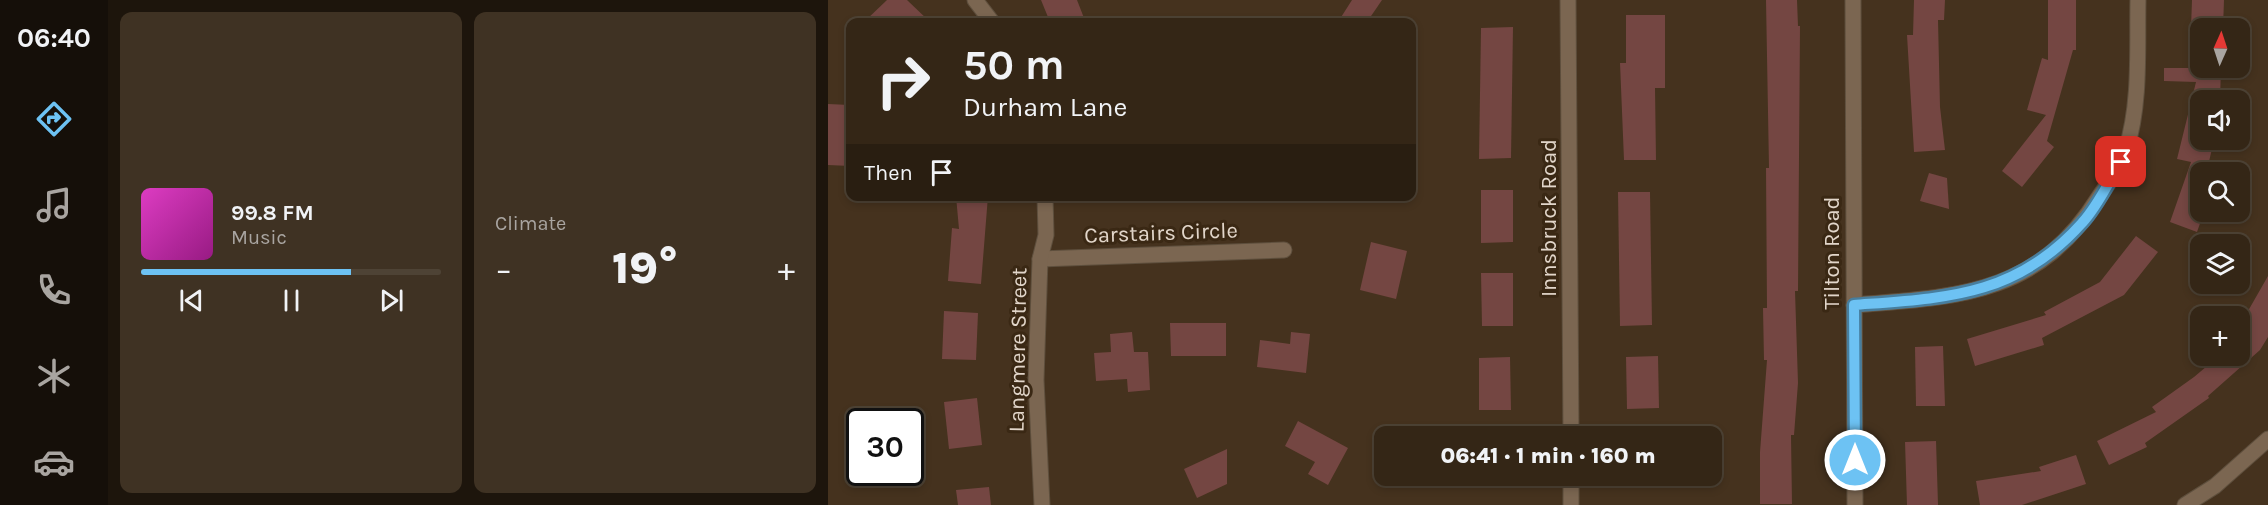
<!DOCTYPE html>
<html lang="en">
<head>
<meta charset="utf-8">
<style>
	:root { --surface:#342616; --page:#3f3223; --text:#f1f3f6; --muted:#a9a5a1; --line:#4e4335; --accent:#6dc2f3 }
	body { margin:0; font-family:Karla,sans-serif; background:var(--page); color:var(--text); height:100vh; display:flex; flex-direction:column; font-size:22px; white-space:nowrap }
	* { box-sizing:border-box; margin:0 }
	p { font-size:20px; color:var(--muted) }
	.icon { flex:none; width:33px; height:33px; fill:none; stroke:currentColor; stroke-width:2; stroke-linecap:round; stroke-linejoin:round }
	.map { position:relative; flex:1; overflow:hidden }
	.sheet { display:flex; flex-direction:column; gap:12px; padding:12px; background:#1d150c; width:720px }
	.sheet>* { flex:none }
	.banner { position:absolute; left:18px; top:18px; width:570px; height:183px; border-radius:12px; box-shadow:0 3px 9px #0003,0 0 0 2px var(--line); background:#342616; color:var(--text); overflow:hidden }
	.needle { width:39px; rotate:3deg }
	.fabs { position:absolute; left:1362px; top:18px; display:grid; gap:12px }
	.fabs a { display:grid; place-items:center; width:60px; height:60px; border-radius:12px; background:var(--surface); box-shadow:0 3px 9px #0003,0 0 0 2px var(--line); font-size:30px }
	.speed { position:absolute; left:18px; top:408px; display:flex; gap:12px; font-size:30px; font-weight:700; text-align:center }
	.speed>* { display:grid; place-content:center; width:78px; height:78px; border-radius:50%; background:var(--surface); box-shadow:0 3px 9px #0003,0 0 0 2px var(--line); line-height:1 }
	.speed .limit { border:3px solid #111; border-radius:9px; background:#fff; color:#111 }
	.pin { position:absolute; display:grid; place-items:center; width:51px; height:51px; color:#fff; margin:-26px; border-radius:12px; box-shadow:0 3px 9px #0006 }
	.me { position:absolute; width:66px; margin:-33px; rotate:0deg; stroke-linejoin:round; filter:drop-shadow(0 0 4px #0008) }
	.turn { display:flex; align-items:center; gap:21px; height:126px; padding:0 18px; font-size:27px }
	.turn .icon { width:78px; height:78px; stroke-width:2.5 }
	.turn b { display:block; font-size:42px; line-height:51px }
	.then { display:flex; align-items:center; height:57px; padding:0 18px; background:#0003; gap:12px; font-size:22px }
	.big { font-size:45px; font-weight:800; line-height:1.1 }
	.sheet .tile { flex:1; display:flex; flex-direction:column; justify-content:center; gap:9px; min-width:0; padding:0 21px; border-radius:12px; background:var(--page) }
	.song { display:flex; align-items:center; gap:18px }
	.cover { width:72px; height:72px; border-radius:9px; background:linear-gradient(135deg,hsl(310 70% 55%),hsl(310 70% 35%)) }
	.played { height:6px; border-radius:3px; background:linear-gradient(90deg,var(--accent) 70%,var(--line) 70%) }
	.keys { display:flex; justify-content:space-around; direction:ltr }
	.heat { display:flex; justify-content:space-between; align-items:center; font-size:33px; direction:ltr }
	.sheet .tiles { flex:1; display:grid; gap:12px; grid-template-columns:repeat(2,1fr) }
	.trip { position:absolute; left:546px; top:426px; width:348px; height:60px; border-radius:12px; background:var(--surface); box-shadow:0 3px 9px #0003,0 0 0 2px var(--line); font-weight:800; line-height:60px; text-align:center }
	main { display:flex; flex:1; min-height:0 }
	.tab-bar { display:flex; flex-direction:column; width:108px; justify-content:space-around; align-items:center; background:#150f09; color:var(--muted) }
	.tab-bar .icon { width:42px; height:42px }
	.tab-bar .active { color:var(--accent) }
	.tab-bar b { font-size:27px; color:var(--text) }
	.map>svg:first-child { display:block }
	.building { fill:#744642 }
	.lines { fill:none; stroke-linecap:round; stroke-linejoin:round }
	.minor-casing { stroke:#5e4f3d; stroke-width:17 }
	.minor { stroke:#7b6651; stroke-width:15 }
	.route-casing { stroke:#477e9e; stroke-width:15 }
	.route { stroke:#6dc2f3; stroke-width:10 }
	.labels { text-anchor:middle; stroke-width:6; stroke-linejoin:round; paint-order:stroke }
	.street-label { font-size:22px; fill:#e2d6ca; stroke:#3a2814 }
</style>
</head>
<body>
<main>
<nav class="tab-bar">
<b>06:40</b>
<svg class="icon active" aria-label="directions" viewBox="0 0 24 24"><path d="M12 3l9 9-9 9-9-9zM9 14v-3h6M13 9l2 2-2 2"/></svg>
<svg class="icon" aria-label="music" viewBox="0 0 24 24"><path d="M9 18V5l10-2v13"/><circle cx="6" cy="18" r="3"/><circle cx="16" cy="16" r="3"/></svg>
<svg class="icon" aria-label="phone" viewBox="0 0 24 24"><path d="M5 4h4l2 5-3 2q2 4 5 5l2-3 5 2v4C11 20 4 13 5 4z"/></svg>
<svg class="icon" aria-label="climate" viewBox="0 0 24 24"><path d="M12 3v18M4 7l16 10M4 17L20 7"/></svg>
<svg class="icon" aria-label="car" viewBox="0 0 24 24"><path d="M5 17H2v-5l4-1 3-4h7l3 4 3 1v5h-3M9 17h6M6 11h13"/><circle cx="7" cy="17" r="2"/><circle cx="17" cy="17" r="2"/></svg>
</nav>
<section class="sheet">
<div class="tiles">
<div class="tile">
<div class="song"><i class="cover"></i><div><b>99.8 FM</b><p>Music</p></div></div>
<div class="played"></div>
<div class="keys"><svg class="icon" aria-label="previous" viewBox="0 0 24 24"><path d="M18 5L8 12l10 7zM5 5v14"/></svg><svg class="icon" aria-label="pause" viewBox="0 0 24 24"><path d="M8 5v14M16 5v14"/></svg><svg class="icon" aria-label="next" viewBox="0 0 24 24"><path d="M6 5l10 7-10 7zM19 5v14"/></svg></div>
</div>
<div class="tile"><p>Climate</p>
<div class="heat"><a>−</a><b class="big">19°</b><a>+</a></div>
</div>
</div>
</section>
<div class="map">
<svg width="1440" height="505" viewBox="0 0 1440 505">
	<rect width="100%" height="100%" fill="#45321e"/>
	<g class="building">
		<path d="M59,0H79L102,22H36Z"/>
		<path d="M213,0H249L256,18L243,22H222Z"/>
		<path d="M524,0H554L539,22H510Z"/>
		<path d="M938,0H969L970,26H972L970,291H967L970,383L966,435H963L964,504H932V452L939,360H936L935,308H939L938,168H941Z"/>
		<path d="M1086,0H1117L1116,20H1110L1112,107L1117,150L1086,152L1079,35H1085Z"/>
		<path d="M1220,0H1248V50H1245L1219,141L1226,147L1194,187L1174,171L1218,115L1199,110L1214,58L1220,60Z"/>
		<path d="M1364,0H1396L1395,28H1363Z"/>
		<path d="M798,15H837V88H827L828,160H796L792,63H798Z"/>
		<path d="M685,27L683,158L651,159L653,28Z"/>
		<path d="M1336,68H1393L1392,100H1372V140H1386L1380,166L1372,164V212H1376L1369,232L1342,222L1363,162L1349,159L1368,82L1336,81Z"/>
		<path d="M0,104L22,105V166L0,165Z"/>
		<path d="M1101,173L1119,178L1121,209L1092,201Z"/>
		<path d="M653,190H685V242L653,243Z"/>
		<path d="M790,192H822L824,325L792,326Z"/>
		<path d="M128,196H160L153,284L120,281L124,228L131,229Z"/>
		<path d="M1308,236L1330,252L1296,295L1214,338L1216,345L1147,366L1139,339L1218,315L1216,312L1272,282Z"/>
		<path d="M543,242L579,251L568,299L532,290Z"/>
		<path d="M653,273H685V326H654Z"/>
		<path d="M1440,276V337L1432,350L1380,396L1381,398L1317,443L1319,447L1281,465L1269,441L1328,412L1324,407L1366,377L1391,356H1412V325Z"/>
		<path d="M116,311L150,313L148,360L114,359Z"/>
		<path d="M342,323H398V356H343Z"/>
		<path d="M304,332L306,352H320L322,390L300,392L299,379L268,381L266,353L283,352L282,334Z"/>
		<path d="M463,332L482,334L478,373L429,367L432,340L462,344Z"/>
		<path d="M1115,346L1117,406H1088L1087,347Z"/>
		<path d="M830,356L831,408L799,409L798,357Z"/>
		<path d="M682,357L683,410H651V358Z"/>
		<path d="M149,398L154,445L121,449L116,402Z"/>
		<path d="M470,421L520,448L500,485L480,474L487,462L457,446Z"/>
		<path d="M1108,441L1110,505H1079L1077,442Z"/>
		<path d="M399,449V484L369,498L356,469Z"/>
		<path d="M1248,455L1258,484L1194,505H1152L1148,481L1213,471L1211,467Z"/>
		<path d="M161,487L163,505H130L128,490Z"/>
	</g>
	<g class="lines">
		<defs>
			<g id="minor">
				<path d="M147,0L164,22"/>
				<path d="M740,0L743,436"/>
				<path d="M1025,0L1027,505"/>
				<path d="M212,259L456,250"/>
				<path d="M1026,305C1130,297 1210,295 1271,197C1281,182 1293,167 1298,150C1313,103 1309,48 1310,0"/>
				<path d="M743,476V505"/>
				<path d="M214,505L208,380L212,259L218,235L217,196"/>
				<path d="M1357,505L1387,486L1440,439"/>
			</g>
		</defs>
		<use href="#minor" class="minor-casing"/>
		<use href="#minor" class="minor"/>
	</g>
	<g class="lines">
		<defs>
			<path id="route" d="M1027,460L1026,305C1118,298 1188,297 1254,223C1270,206 1281,181 1293,162"/>
		</defs>
		<use href="#route" class="route-casing"/>
		<use href="#route" class="route"/>
	</g>
	<g class="labels">
		<g class="street-label">
			<text transform="translate(720 218) rotate(-90)" y="8">Innsbruck Road</text>
			<text transform="translate(333 232) rotate(-2)" y="8">Carstairs Circle</text>
			<text transform="translate(1003 253) rotate(-90)" y="8">Tilton Road</text>
			<text transform="translate(189 350) rotate(-89)" y="8">Langmere Street</text>
		</g>
	</g>
</svg>
<div class="fabs">
<a><svg class="needle" viewBox="-14 -14 28 28"><path d="M0-13l5 13h-10z" fill="#e53935"/><path d="M0 13l5-13h-10z" fill="#a9a5a1"/></svg></a>
<a><svg class="icon" aria-label="sound" viewBox="0 0 24 24"><path d="M4 9h4l5-4v14l-5-4H4zM17 9q2 3 0 6"/></svg></a>
<a><svg class="icon" aria-label="search" viewBox="0 0 24 24"><circle cx="10" cy="10" r="6"/><path d="M15 15l6 6"/></svg></a>
<a><svg class="icon" aria-label="layers" viewBox="0 0 24 24"><path d="M12 4l9 5-9 5-9-5zM3 14l9 5 9-5"/></svg></a>
<a>+</a>
</div>
<div class="speed"><div class="limit">30</div></div>
<div class="pin" style="left:1293px;top:162px;background:#d93025"><svg class="icon" aria-label="arrive" viewBox="0 0 24 24"><path d="M6 21V4h12l-3 4 3 4H6"/></svg></div>
<svg class="me" style="left:1027px;top:460px" viewBox="-20 -20 40 40"><circle r="17" fill="#6dc2f3" stroke="#fff" stroke-width="3"/><path d="M0-11L8 9 0 5-8 9z" fill="#fff"/></svg>
<div class="trip">06:41 · 1 min · 160 m</div>
<div class="banner">
<div class="turn"><svg class="icon" aria-label="right" viewBox="0 0 24 24"><path d="M7 20v-9h11M14 6l5 5-5 5"/></svg><div><b>50 m</b>Durham Lane</div></div>
<div class="then">Then<svg class="icon" aria-label="arrive" viewBox="0 0 24 24"><path d="M6 21V4h12l-3 4 3 4H6"/></svg></div>
</div>
</div>
</main>
</body>
</html>
